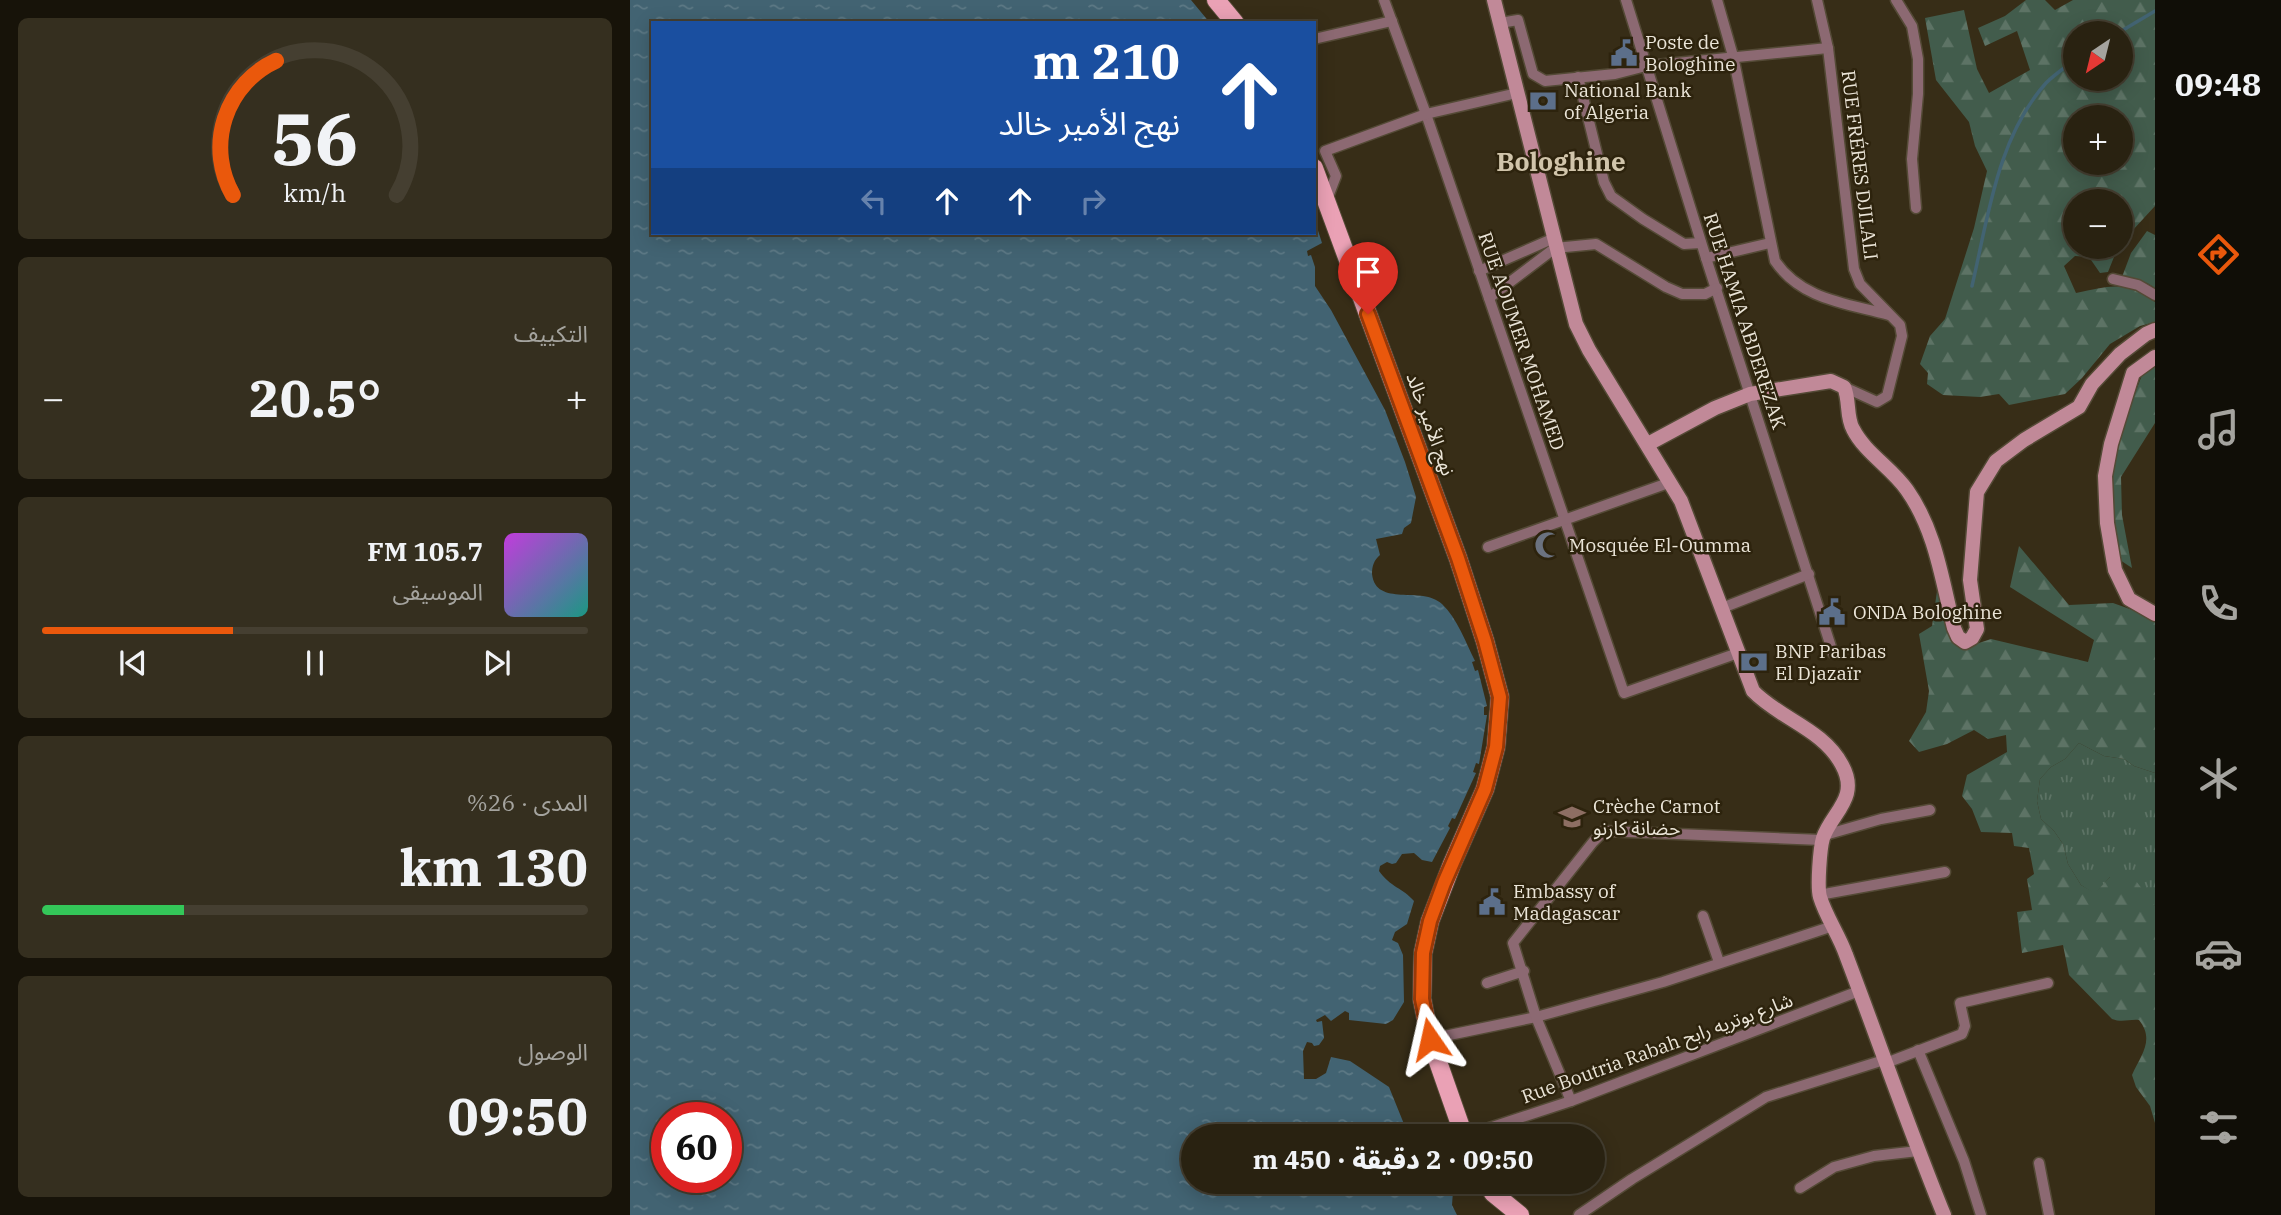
<!DOCTYPE html>
<html lang="ar">
<head>
<meta charset="utf-8">
<style>
	:root { --surface:#292211; --page:#352f1f; --text:#f1f3f6; --muted:#a5a49f; --line:#453f31; --accent:#ea580c }
	body { margin:0; font-family:"IBM Plex Serif","Noto Sans Arabic",serif; background:var(--page); color:var(--text); direction:rtl; height:100vh; display:flex; flex-direction:column; font-size:26px; white-space:nowrap }
	* { box-sizing:border-box; margin:0 }
	p { font-size:23px; color:var(--muted) }
	.icon { flex:none; width:38px; height:38px; fill:none; stroke:currentColor; stroke-width:2; stroke-linecap:round; stroke-linejoin:round }
	.map { position:relative; flex:1; overflow:hidden; direction:ltr }
	.side { display:flex; flex-direction:column; gap:18px; padding:18px; background:#171309; width:630px }
	.side>* { flex:none }
	.hud { position:absolute; left:21px; top:21px; width:665px; height:214px; border-radius:0px; box-shadow:0 4px 18px #0003,0 0 0 2px var(--line); direction:rtl; background:#1a4fa0; color:#fff; overflow:hidden }
	.needle { width:46px; rotate:215deg }
	.tools { position:absolute; left:1433px; top:21px; display:grid; gap:14px }
	.tools a { display:grid; place-items:center; width:70px; height:70px; border-radius:50%; background:var(--surface); box-shadow:0 4px 18px #0003,0 0 0 2px var(--line); font-size:35px }
	.speed { position:absolute; left:21px; top:1102px; display:flex; gap:14px; font-size:35px; font-weight:700; text-align:center }
	.speed>* { display:grid; place-content:center; width:91px; height:91px; border-radius:50%; background:var(--surface); box-shadow:0 4px 18px #0003,0 0 0 2px var(--line); line-height:1 }
	.speed .limit { border:10px solid #d22; background:#fff; color:#111 }
	.pin { position:absolute; display:grid; place-items:center; width:60px; height:60px; color:#fff; margin:-72px -30px; border-radius:50% 50% 50% 0; rotate:-45deg; box-shadow:0 0 7px #0007 }
	.pin .icon { rotate:45deg }
	.me { position:absolute; width:77px; margin:-38px; rotate:349deg; stroke-linejoin:round; filter:drop-shadow(0 0 5px #0008) }
	.turn { display:flex; align-items:center; gap:24px; height:147px; padding:0 21px; font-size:32px }
	.turn .icon { width:91px; height:91px; stroke-width:2.5 }
	.turn b { display:block; font-size:49px; line-height:60px }
	.lanes { display:flex; align-items:center; height:66px; padding:0 21px; background:#0003; justify-content:center; gap:35px; direction:ltr }
	.lanes .off { opacity:.35 }
	.big { font-size:52px; font-weight:800; line-height:1.1 }
	.side .widget { flex:1; display:flex; flex-direction:column; justify-content:center; gap:10px; min-width:0; padding:0 24px; border-radius:10px; background:var(--page) }
	.side .dial { align-items:center; gap:0 }
	.dial svg { height:182px; overflow:visible; fill:none; stroke:var(--line); stroke-width:7; stroke-linecap:round; text-anchor:middle }
	.dial text { fill:var(--text); stroke:none }
	.song { display:flex; align-items:center; gap:21px }
	.cover { width:84px; height:84px; border-radius:10px; background:linear-gradient(135deg,hsl(290 70% 55%),hsl(170 70% 35%)) }
	.played { height:7px; border-radius:4px; background:linear-gradient(90deg,var(--accent) 35%,var(--line) 35%) }
	.keys { display:flex; justify-content:space-around; direction:ltr }
	.heat { display:flex; justify-content:space-between; align-items:center; font-size:38px; direction:ltr }
	.charge { height:10px; border-radius:5px; background:linear-gradient(90deg,#34c759 26%,var(--line) 0) }
	.trip { position:absolute; left:551px; top:1124px; width:424px; height:70px; border-radius:35px; background:var(--surface); box-shadow:0 4px 18px #0003,0 0 0 2px var(--line); font-weight:800; line-height:70px; text-align:center; direction:rtl }
	main { display:flex; flex:1; min-height:0 }
	.tab-bar { display:flex; flex-direction:column; width:126px; justify-content:space-around; align-items:center; background:#100e07; color:var(--muted) }
	.tab-bar .icon { width:49px; height:49px }
	.tab-bar .on { color:var(--accent) }
	.tab-bar b { font-size:32px; color:var(--text) }
	.map>svg:first-child { display:block }
	.grass { fill:url(#grass-tufts) }
	.forest { fill:url(#forest-firs); fill-rule:evenodd }
	.water { fill:url(#water-ripples); fill-rule:evenodd }
	.lines { fill:none; stroke-linecap:round; stroke-linejoin:round }
	.stream { stroke:#426372; stroke-width:3.5 }
	.street-casing { stroke:#544a36; stroke-width:13 }
	.secondary-casing { stroke:#544a36; stroke-width:17 }
	.primary-casing { stroke:#544a36; stroke-width:20 }
	.street { stroke:#8c6972; stroke-width:10 }
	.secondary { stroke:#c18998; stroke-width:14 }
	.primary { stroke:#eaa1b5; stroke-width:18 }
	.route-casing { stroke:#983908; stroke-width:18 }
	.route { stroke:#ea580c; stroke-width:12 }
	.labels { text-anchor:middle; stroke-width:5; stroke-linejoin:round; paint-order:stroke }
	.poi-label { font-size:19px; fill:#ebe5d8; stroke:#2d230d; text-anchor:start }
	.street-label { font-size:19px; fill:#ebe5d8; stroke:#2d230d }
	.district-label { font-size:26px; font-weight:bold; fill:#d1c5ab; stroke:#2d230d }
</style>
</head>
<body>
<main>
<nav class="tab-bar">
<b>09:48</b>
<svg class="icon on" aria-label="directions" viewBox="0 0 24 24"><path d="M12 3l9 9-9 9-9-9zM9 14v-3h6M13 9l2 2-2 2"/></svg>
<svg class="icon" aria-label="music" viewBox="0 0 24 24"><path d="M9 18V5l10-2v13"/><circle cx="6" cy="18" r="3"/><circle cx="16" cy="16" r="3"/></svg>
<svg class="icon" aria-label="phone" viewBox="0 0 24 24"><path d="M5 4h4l2 5-3 2q2 4 5 5l2-3 5 2v4C11 20 4 13 5 4z"/></svg>
<svg class="icon" aria-label="climate" viewBox="0 0 24 24"><path d="M12 3v18M4 7l16 10M4 17L20 7"/></svg>
<svg class="icon" aria-label="car" viewBox="0 0 24 24"><path d="M5 17H2v-5l4-1 3-4h7l3 4 3 1v5h-3M9 17h6M6 11h13"/><circle cx="7" cy="17" r="2"/><circle cx="17" cy="17" r="2"/></svg>
<svg class="icon" aria-label="filters" viewBox="0 0 24 24"><path d="M4 7h16M4 17h16"/><circle cx="9" cy="7" r="2"/><circle cx="15" cy="17" r="2"/></svg>
</nav>
<div class="map">
<svg width="1525" height="1215" viewBox="0 0 1525 1215">
	<defs>
		<pattern id="grass-tufts" width="24" height="20" patternUnits="userSpaceOnUse" patternTransform="scale(1.75)"><rect width="24" height="20" fill="#425c4c"/><path d="M3 7l-1-3M5 7V3M7 7l1-3M15 17l-1-3M17 17v-4M19 17l1-3" fill="none" stroke="#5d7365"/></pattern>
		<pattern id="forest-firs" width="22" height="20" patternUnits="userSpaceOnUse" patternTransform="scale(1.75)"><rect width="22" height="20" fill="#425c4c"/><path d="M5 1l3.5 6h-7zM16 11l3.5 6h-7z" fill="#5d7365"/></pattern>
		<pattern id="water-ripples" width="26" height="14" patternUnits="userSpaceOnUse" patternTransform="scale(1.75)"><rect width="26" height="14" fill="#426372"/><path d="M2 4q2-2 4 0t4 0M15 11q2-2 4 0t4 0" fill="none" stroke="#5d7985"/></pattern>
	</defs>
	<rect width="100%" height="100%" fill="#372d17"/>
	<path class="grass" d="M1449,743L1474,756L1494,759L1504,766L1525,773V906L1480,877L1465,894L1451,885L1438,864L1433,844L1424,831L1411,819L1407,801L1410,779L1421,767L1435,759Z"/>
	<g class="forest">
		<path d="M1396,0H1415L1425,10L1443,0H1525V206L1491,243V201H1446V247H1488L1478,272L1470,273L1459,257L1445,256L1434,266L1446,293C1481,286 1494,280 1525,302V322L1510,326L1480,344L1452,378L1435,394L1379,405L1369,394L1350,397L1313,395L1297,384L1298,373L1290,364L1300,336L1315,319L1344,228L1357,171L1345,146L1339,122L1306,80L1295,18L1334,10L1347,69L1359,93L1400,70L1387,31L1355,46L1348,28L1375,16ZM1446,33H1491V79H1446ZM1446,117H1491V163H1446Z"/>
		<path d="M1517,231L1525,235V288L1517,283L1492,277L1501,253Z"/>
		<path d="M1525,359V423L1491,477L1492,515L1502,568L1490,560L1479,484L1477,448L1494,421L1516,365Z"/>
		<path d="M1389,546L1439,605L1483,603L1525,618V773L1504,766L1494,759L1474,756L1449,743L1435,759L1421,767L1410,779L1407,801L1411,819L1424,831L1433,844L1438,864L1451,885L1465,893L1480,877L1495,872L1503,877L1525,906V1123L1520,1106L1506,1087L1502,1075C1511,1055 1525,1040 1509,1020C1499,1019 1492,1023 1482,1019L1439,975L1433,945L1392,953L1387,912L1402,910L1397,879L1404,874L1399,848L1384,846L1382,833L1351,832L1342,809L1332,796L1337,775L1377,752L1376,735L1358,739L1344,730L1317,744L1289,752L1279,741L1296,712L1299,691L1289,634L1302,626L1307,591L1311,583L1337,647L1361,639L1458,662L1464,640L1380,587Z"/>
	</g>
	<path class="water" d="M0,0H561L580,23H23V233H684V218L692,243L677,251L678,256L681,255L685,267V286L701,310L755,410L775,462L786,497L781,523L774,528L772,534L746,539L750,555C744,560 742,566 742,574C746,608 792,585 812,604C827,618 836,643 845,661L842,662L845,671L848,670L857,706L854,707V715H857L849,764L846,763L843,772L846,773L825,819L822,818L818,826L820,828L802,862L792,860L784,853L772,854L766,863L762,864L757,862L750,866L749,871C760,887 773,888 784,901L777,924L765,932L762,940L768,943L773,955L774,1002L763,1020L756,1024L719,1020V1013L715,1011L701,1021L695,1015L686,1020L687,1022L692,1021L694,1038L689,1045L684,1046L682,1043L677,1042L673,1051L674,1079H686L696,1073L701,1057L720,1061L759,1087L776,1129L774,1133L776,1136H564V1181H806L798,1192L803,1195L814,1187L823,1191L822,1205L827,1215H0ZM37,1118H96V1178H37Z"/>
	<g class="lines">
		<g class="stream">
			<path d="M1488,33L1525,11"/>
			<path d="M1342,286C1358,218 1367,138 1416,83C1425,74 1436,67 1446,59"/>
		</g>
		<defs>
			<g id="street">
				<path d="M754,0L796,114L994,693L1108,653"/>
				<path d="M996,0L1076,258L1203,653"/>
				<path d="M1087,0L1103,56L1145,261C1172,300 1216,303 1259,315"/>
				<path d="M1187,0L1198,48L1224,269L1230,284L1270,325L1272,336L1257,396L1247,402L1214,387"/>
				<path d="M1266,0L1282,26L1288,59V94L1282,159L1286,208"/>
				<path d="M870,23L888,20L903,74L915,81L985,74L1016,66L1198,48"/>
				<path d="M684,39L762,21"/>
				<path d="M948,77L974,182L981,196L1013,219L1054,244L1071,243"/>
				<path d="M696,202L706,176L695,151L796,114L887,93"/>
				<path d="M1076,258L1140,243"/>
				<path d="M849,271L922,239"/>
				<path d="M1483,279L1508,285L1525,295"/>
				<path d="M859,298L925,248L966,244L1036,287L1052,294H1075L1087,288"/>
				<path d="M858,547L1041,482"/>
				<path d="M1092,608L1179,574"/>
				<path d="M1195,835L1251,819L1300,810"/>
				<path d="M1189,895L1315,872"/>
				<path d="M1073,916L1089,962"/>
				<path d="M857,983L894,971"/>
				<path d="M800,1039L906,1017L1033,982L1203,926"/>
				<path d="M1288,1050L1334,1161L1351,1215"/>
				<path d="M1256,1063L1332,1034L1335,1026L1330,1003L1418,983"/>
				<path d="M941,1101L906,1017L883,943L963,842L974,831L1192,840"/>
				<path d="M835,1136L941,1101L1229,991"/>
				<path d="M1409,1163L1419,1215"/>
				<path d="M1170,1188L1204,1167L1244,1156L1288,1151"/>
				<path d="M949,1215L1002,1179L1136,1097L1254,1060"/>
			</g>
			<g id="secondary">
				<path d="M864,0L946,324L959,350L1051,501L1123,691C1150,719 1193,729 1212,765C1230,798 1202,812 1193,838C1190,848 1187,887 1190,897C1196,917 1209,935 1216,955C1249,1042 1279,1129 1314,1215"/>
				<path d="M1525,357L1503,373L1481,444L1475,476L1477,523L1485,570L1499,599L1525,614"/>
				<path d="M1018,444L1085,408L1120,394L1201,381L1214,387C1220,400 1216,417 1223,429C1235,453 1262,468 1277,490C1306,531 1312,581 1324,628L1328,637L1335,642L1342,638L1347,629L1340,580L1347,492L1366,461L1394,440L1449,407L1462,384L1490,354L1516,334L1525,330"/>
			</g>
			<g id="primary">
				<path d="M586,0L605,23"/>
				<path d="M684,168L828,558L855,641L870,697L866,747L855,789L822,864L800,921L793,953L792,999L800,1039L834,1136"/>
				<path d="M856,1181L863,1193L890,1215"/>
			</g>
		</defs>
		<use href="#street" class="street-casing"/>
		<use href="#secondary" class="secondary-casing"/>
		<use href="#primary" class="primary-casing"/>
		<use href="#street" class="street"/>
		<use href="#secondary" class="secondary"/>
		<use href="#primary" class="primary"/>
	</g>
	<g class="lines">
		<defs>
			<path id="route" d="M738,314L828,558L855,641L870,697L866,747L855,789L814,883L800,921L793,953L792,999L800,1039"/>
		</defs>
		<use href="#route" class="route-casing"/>
		<use href="#route" class="route"/>
	</g>
	<defs>
		<symbol id="civic-bare" viewBox="-9 -9 18 18"><path d="M-.6-6.5H3V-4.5H.6V-3L4-1V1h2V6H-6V1h2V-1L-.6-3ZM-1.2 2.5V6h2.4V2.5Z" fill="#5c6f8a" stroke="#2d230d" stroke-width="2.5" paint-order="stroke"/></symbol>
		<symbol id="bank-bare" viewBox="-9 -9 18 18"><path d="M-6-4H6V4H-6ZM0-2.3a2.3 2.3 0 1 0 0 4.6a2.3 2.3 0 1 0 0-4.6Z" fill="#5c6f8a" stroke="#2d230d" stroke-width="2.5" paint-order="stroke"/></symbol>
		<symbol id="mosque-bare" viewBox="-9 -9 18 18"><path d="M3.5-4.9A6 6 0 1 0 3.5 4.9A5 5 0 1 1 3.5-4.9Z" fill="#6b7280" stroke="#2d230d" stroke-width="2.5" paint-order="stroke"/></symbol>
		<symbol id="school-bare" viewBox="-9 -9 18 18"><path d="M0-5L7-2L0 1L-7-2ZM-4 1L0 2.5L4 1V4Q0 6-4 4Z" fill="#8d6e63" stroke="#2d230d" stroke-width="2.5" paint-order="stroke"/></symbol>
	</defs>
	<g fill-rule="evenodd">
		<use href="#civic-bare" x="975" y="34" width="38" height="38"/>
		<use href="#bank-bare" x="894" y="82" width="38" height="38"/>
		<use href="#mosque-bare" x="899" y="526" width="38" height="38"/>
		<use href="#civic-bare" x="1183" y="593" width="38" height="38"/>
		<use href="#bank-bare" x="1105" y="643" width="38" height="38"/>
		<use href="#school-bare" x="923" y="798" width="38" height="38"/>
		<use href="#civic-bare" x="843" y="883" width="38" height="38"/>
	</g>
	<g class="labels">
		<g class="poi-label">
			<text x="1015" y="49">Poste de<tspan x="1015" dy="22">Bologhine</tspan></text>
			<text x="934" y="97">National Bank<tspan x="934" dy="22">of Algeria</tspan></text>
			<text x="939" y="552">Mosquée El-Oumma</text>
			<text x="1223" y="619">ONDA Bologhine</text>
			<text x="1145" y="658">BNP Paribas<tspan x="1145" dy="22">El Djazaïr</tspan></text>
			<text x="963" y="813">Crèche Carnot<tspan x="963" dy="22">حضانة كارنو</tspan></text>
			<text x="883" y="898">Embassy of<tspan x="883" dy="22">Madagascar</tspan></text>
		</g>
		<g class="street-label">
			<text transform="translate(1230 165) rotate(83)" y="7">RUE FRÉRES DJILALI</text>
			<text transform="translate(1115 321) rotate(72)" y="7">RUE HAMIA ABDEREZAK</text>
			<text transform="translate(892 341) rotate(71)" y="7">RUE AOUMER MOHAMED</text>
			<text transform="translate(801 424) rotate(70)" y="7">نهج الأمير خالد</text>
			<text transform="translate(1027 1048) rotate(-20)" y="7">Rue Boutria Rabah شارع بوتريه رابح</text>
		</g>
		<g class="district-label">
			<text x="931" y="171">Bologhine</text>
		</g>
	</g>
</svg>
<div class="tools">
<a><svg class="needle" viewBox="-14 -14 28 28"><path d="M0-13l5 13h-10z" fill="#e53935"/><path d="M0 13l5-13h-10z" fill="#a5a49f"/></svg></a>
<a>+</a>
<a>−</a>
</div>
<div class="speed"><div class="limit">60</div></div>
<div class="pin" style="left:738px;top:314px;background:#d93025"><svg class="icon" aria-label="arrive" viewBox="0 0 24 24"><path d="M6 21V4h12l-3 4 3 4H6"/></svg></div>
<svg class="me" style="left:800px;top:1039px" viewBox="-20 -20 40 40"><path d="M0-17L14 15 0 8-14 15z" fill="#ea580c" stroke="#fff" stroke-width="4"/></svg>
<div class="trip">09:50 · 2 دقيقة · 450 m</div>
<div class="hud">
<div class="turn"><svg class="icon" aria-label="ahead" viewBox="0 0 24 24"><path d="M12 20V5M6 11l6-6 6 6"/></svg><div><b>210 m</b>نهج الأمير خالد</div></div>
<div class="lanes"><svg class="icon off" aria-label="left" viewBox="0 0 24 24"><path d="M17 20v-9H6M10 6l-5 5 5 5"/></svg><svg class="icon" aria-label="ahead" viewBox="0 0 24 24"><path d="M12 20V5M6 11l6-6 6 6"/></svg><svg class="icon" aria-label="ahead" viewBox="0 0 24 24"><path d="M12 20V5M6 11l6-6 6 6"/></svg><svg class="icon off" aria-label="right" viewBox="0 0 24 24"><path d="M7 20v-9h11M14 6l5 5-5 5"/></svg></div>
</div>
</div>
<section class="side">
<div class="widget dial"><svg viewBox="0 0 100 80">
<path d="M14 69A42 42 0 1 1 86 69"/>
<path d="M14 69A42 42 0 0 1 33 10" stroke="#ea580c"/>
<text x="50" y="56" font-size="32" font-weight="700">56</text>
<text x="50" y="72" font-size="11">km/h</text>
</svg></div>
<div class="widget"><p>التكييف</p>
<div class="heat"><a>−</a><b class="big">20.5°</b><a>+</a></div>
</div>
<div class="widget">
<div class="song"><i class="cover"></i><div><b>105.7 FM</b><p>الموسيقى</p></div></div>
<div class="played"></div>
<div class="keys"><svg class="icon" aria-label="previous" viewBox="0 0 24 24"><path d="M18 5L8 12l10 7zM5 5v14"/></svg><svg class="icon" aria-label="pause" viewBox="0 0 24 24"><path d="M8 5v14M16 5v14"/></svg><svg class="icon" aria-label="next" viewBox="0 0 24 24"><path d="M6 5l10 7-10 7zM19 5v14"/></svg></div>
</div>
<div class="widget"><p>المدى · 26%</p><b class="big">130 km</b><div class="charge"></div></div>
<div class="widget"><p>الوصول</p><b class="big">09:50</b></div>
</section>
</main>
</body>
</html>
